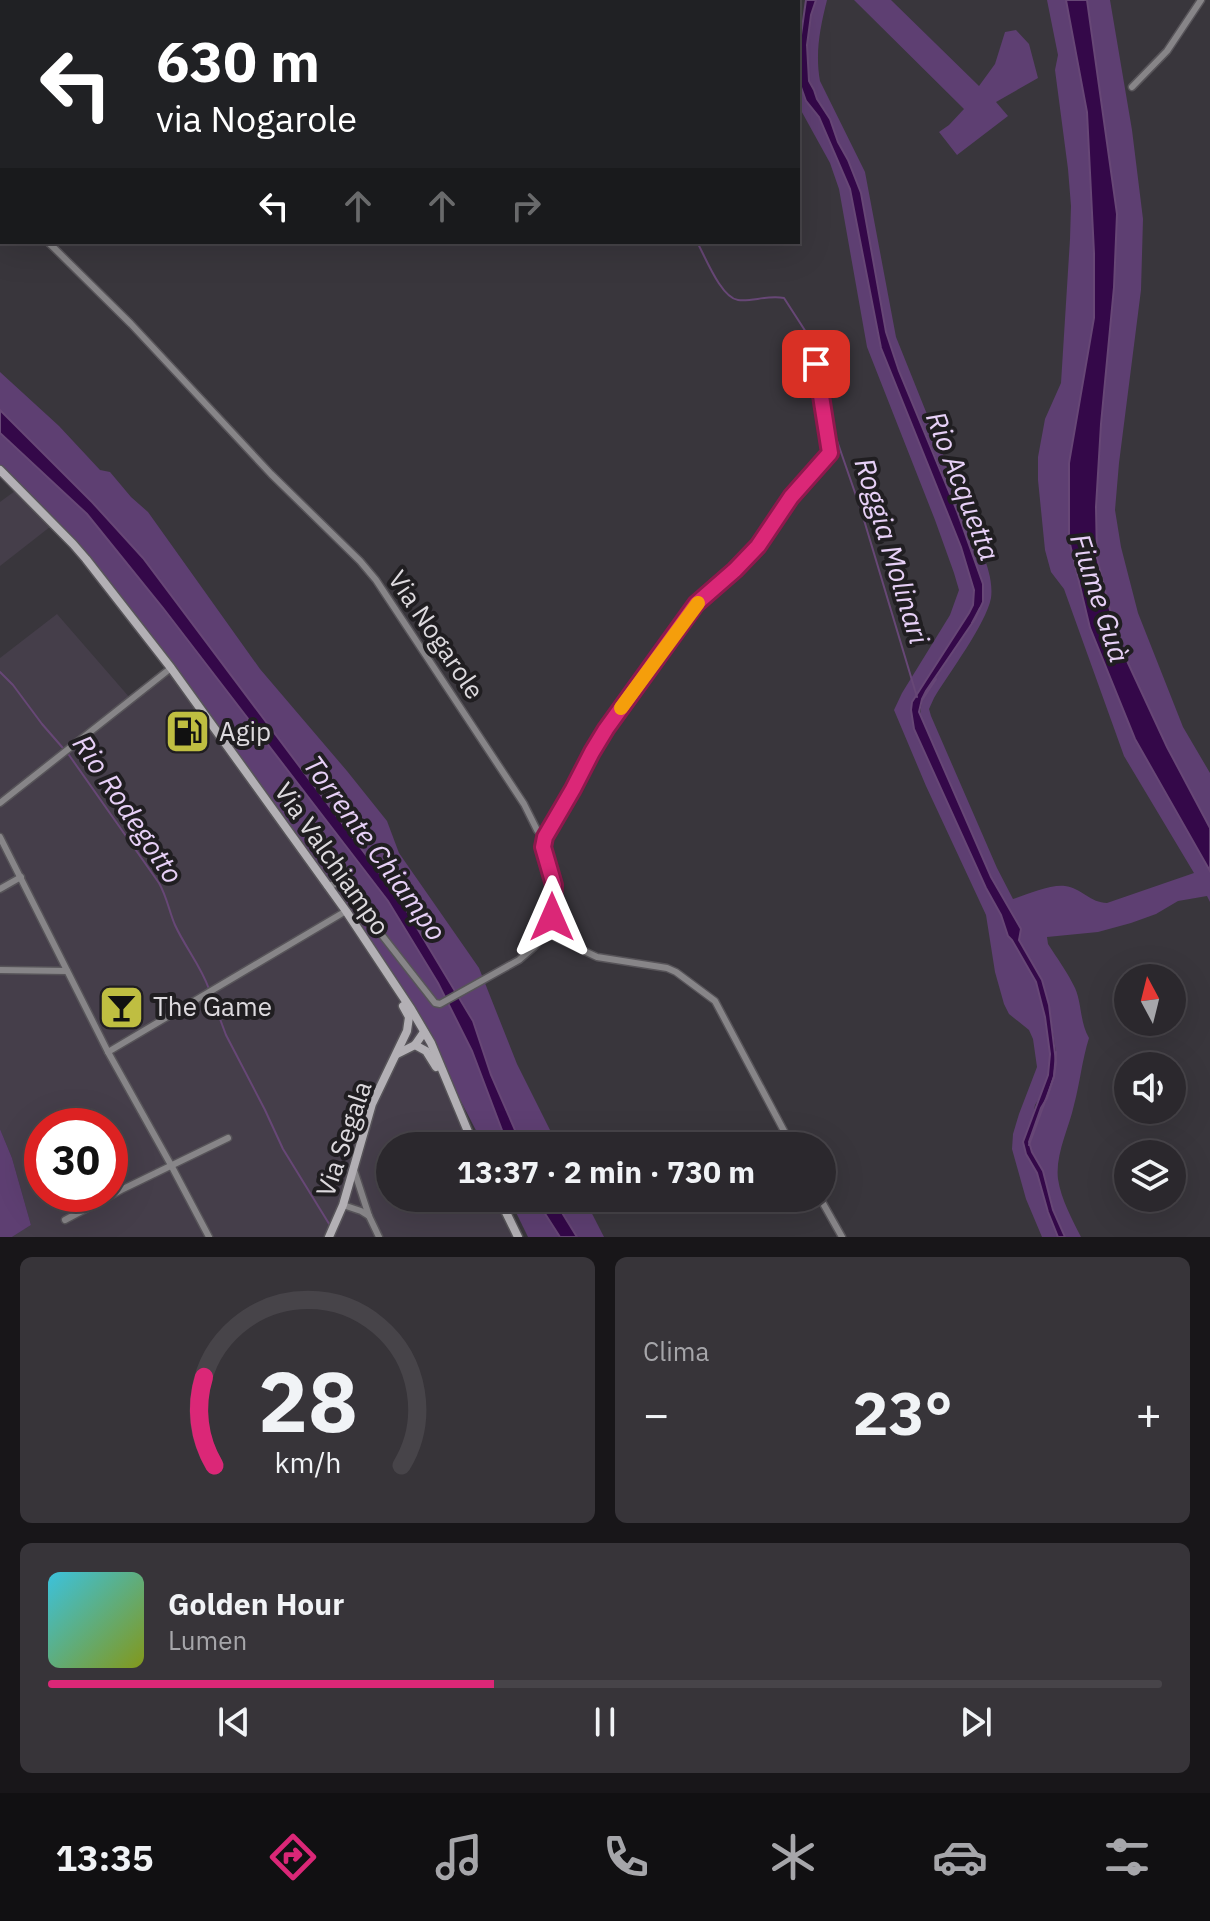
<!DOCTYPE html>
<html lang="it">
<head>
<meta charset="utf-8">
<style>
	:root { --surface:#2b282d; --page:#373439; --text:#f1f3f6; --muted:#a6a6aa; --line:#474449; --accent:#db2777 }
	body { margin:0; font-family:"IBM Plex Sans",sans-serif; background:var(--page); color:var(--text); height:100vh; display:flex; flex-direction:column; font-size:30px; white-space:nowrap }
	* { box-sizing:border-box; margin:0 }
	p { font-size:26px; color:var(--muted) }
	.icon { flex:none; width:44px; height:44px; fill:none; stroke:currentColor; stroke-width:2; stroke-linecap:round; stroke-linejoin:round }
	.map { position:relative; height:1237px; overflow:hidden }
	.panel { display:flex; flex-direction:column; gap:20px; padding:20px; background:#181619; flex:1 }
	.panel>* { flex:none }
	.top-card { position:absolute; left:0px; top:0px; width:800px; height:244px; box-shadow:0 8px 32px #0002,0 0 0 2px var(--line); background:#202124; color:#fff; overflow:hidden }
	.needle { width:52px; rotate:353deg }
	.controls { position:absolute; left:1114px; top:964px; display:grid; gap:16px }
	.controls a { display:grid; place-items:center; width:72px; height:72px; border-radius:50%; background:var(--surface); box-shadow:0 8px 32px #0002,0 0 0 2px var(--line); font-size:40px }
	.speed { position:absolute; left:24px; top:1108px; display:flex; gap:16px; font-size:40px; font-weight:700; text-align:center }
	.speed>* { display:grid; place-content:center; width:104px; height:104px; border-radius:50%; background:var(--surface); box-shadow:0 8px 32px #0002,0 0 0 2px var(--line); line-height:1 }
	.speed .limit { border:12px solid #d22; background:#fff; color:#111 }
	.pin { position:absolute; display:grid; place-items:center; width:68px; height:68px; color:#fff; margin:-34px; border-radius:16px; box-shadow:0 4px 12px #0006 }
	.me { position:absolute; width:88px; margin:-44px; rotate:0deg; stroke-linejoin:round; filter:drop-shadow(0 0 6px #0008) }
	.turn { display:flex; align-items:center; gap:28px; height:168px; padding:0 24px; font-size:36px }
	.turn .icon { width:104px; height:104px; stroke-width:2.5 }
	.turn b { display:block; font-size:56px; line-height:68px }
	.lanes { display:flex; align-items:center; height:76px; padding:0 24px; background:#0003; justify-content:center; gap:40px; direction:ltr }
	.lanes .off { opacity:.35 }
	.big { font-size:60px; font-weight:700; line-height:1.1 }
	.panel .card { flex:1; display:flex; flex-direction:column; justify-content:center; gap:12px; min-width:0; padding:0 28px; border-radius:12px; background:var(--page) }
	.panel .dial { align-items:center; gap:0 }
	.dial svg { height:208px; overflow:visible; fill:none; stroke:var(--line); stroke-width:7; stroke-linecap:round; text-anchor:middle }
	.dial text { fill:var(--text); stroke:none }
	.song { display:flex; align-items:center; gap:24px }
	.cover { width:96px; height:96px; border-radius:12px; background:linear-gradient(135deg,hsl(190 70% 55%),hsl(70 70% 35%)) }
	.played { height:8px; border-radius:4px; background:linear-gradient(90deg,var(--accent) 40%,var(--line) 40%) }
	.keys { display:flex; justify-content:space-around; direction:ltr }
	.heat { display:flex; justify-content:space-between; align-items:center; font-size:44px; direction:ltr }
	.panel .tiles { flex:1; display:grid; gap:20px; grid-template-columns:1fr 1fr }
	.card:last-child { grid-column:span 2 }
	.trip { position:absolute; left:376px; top:1132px; width:460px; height:80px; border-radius:40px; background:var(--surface); box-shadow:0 8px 32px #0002,0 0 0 2px var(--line); font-weight:700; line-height:80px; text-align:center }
	.menu { display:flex; height:128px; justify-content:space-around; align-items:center; background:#111012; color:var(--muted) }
	.menu .icon { width:56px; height:56px }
	.menu .active { color:var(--accent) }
	.menu b { font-size:36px; color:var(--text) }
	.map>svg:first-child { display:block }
	.built { fill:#453e4a; fill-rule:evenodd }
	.green { fill:#5e3f72 }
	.water { fill:#340849; stroke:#674776; stroke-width:2 }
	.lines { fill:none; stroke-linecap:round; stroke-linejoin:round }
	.stream { stroke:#674776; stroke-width:2 }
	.street-casing { stroke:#575459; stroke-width:9 }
	.secondary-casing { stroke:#575459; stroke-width:11 }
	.street { stroke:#878588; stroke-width:6 }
	.secondary { stroke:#b3b0b5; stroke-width:8 }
	.route-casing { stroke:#8e194d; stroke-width:20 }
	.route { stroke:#db2777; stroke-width:14 }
	.slow { stroke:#f59e0b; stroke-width:14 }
	.labels { text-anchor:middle; stroke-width:8; stroke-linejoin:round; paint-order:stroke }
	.street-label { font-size:26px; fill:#dddade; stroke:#201e21 }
	.poi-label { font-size:26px; fill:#dddade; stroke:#201e21; text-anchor:start }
	.water-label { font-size:28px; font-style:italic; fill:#e7d0f7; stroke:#201e21 }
</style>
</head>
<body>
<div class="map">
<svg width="1210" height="1237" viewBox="0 0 1210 1237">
	<rect width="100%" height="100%" fill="#39363c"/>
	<g class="built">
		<path d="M19,488L55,523L0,566V502Z"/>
		<path d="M57,614L130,698L169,668L416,1014L473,1146H390V1198H497L516,1237H12L31,1225L12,1158L0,1129V658ZM42,1126H110V1194H42Z"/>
	</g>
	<g class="green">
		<path d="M816,0H827C820,28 815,53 820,81L865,172L896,337L983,554C988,568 993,583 991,598C986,624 949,673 934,698L929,709L931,716L997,868L1013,899C1026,895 1051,884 1065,886C1081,888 1091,903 1107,903L1194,873L1124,756L1064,589L1051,572L1045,550L1038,480V457L1045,419L1061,383L1070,239L1071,206L1068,169L1055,70L1058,55L1047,0H1066L1087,111L1094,253V318L1069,463V540L1090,628L1135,739L1210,871V902L1207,896L1178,901L1156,914L1131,923L1098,932L1047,937L1048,944C1057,958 1068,973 1075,988C1082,1004 1080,1023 1089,1038C1082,1060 1080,1083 1074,1105C1069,1128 1055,1155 1058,1179C1061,1199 1072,1219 1081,1237H1065L1053,1210L1043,1171L1032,1152L1029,1142L1041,1108L1047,1098L1056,1053L1049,1005L1037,971L1019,940L1021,929L991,877L920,716L922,699L926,691L975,619L978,569L941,470L899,371L886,332L861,193L838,142L829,119L816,99L814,90L809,81L807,45L811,15Z"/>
		<path d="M854,0H891L979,86L995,64L1005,32L1016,30L1029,44L1038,78L996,102L1008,116L957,155L939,132L949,125L964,109Z"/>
		<path d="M1087,0H1110L1132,130L1143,219L1141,290L1119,463L1115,510L1121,547L1138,613L1183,727L1210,773V828L1167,747L1128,662L1112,618L1097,558L1096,507L1101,424L1114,287L1093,51Z"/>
		<path d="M798,70L801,87L806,101L819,117L850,189L881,348L961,547L974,590L973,605L969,613L911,710L914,729L986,888L1001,915L1008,936L1012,940L1036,982L1043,1007L1050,1054L1048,1075L1041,1095L1035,1105L1026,1154L1037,1173L1048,1212L1058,1237H1042L1026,1199L1012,1149L1013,1134L1019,1114L1037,1067L1033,1039L1029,1030L1009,1014L1004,1004L995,972L986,915L926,786L894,710L902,693L950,615L959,590L954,573L935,520L867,347L839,189L830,163L798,105Z"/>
		<path d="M0,372L59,426L100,470L110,472L131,497L148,512L260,669L347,771L387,821L399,853L479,968L517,1064L558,1146H522L491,1075L473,1020L402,903L143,558L92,502L0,410Z"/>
		<path d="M0,433L87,514L163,608L388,901L438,983L472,1051L508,1146H484L416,1014L117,594L0,467Z"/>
		<path d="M0,1129L12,1158L31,1225L12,1237H0Z"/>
		<path d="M509,1198H535L560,1237H528Z"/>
		<path d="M553,1198H584L604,1237H577Z"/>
	</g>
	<g class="water">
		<path d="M806,0H816L811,15L807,45L809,81L814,90L817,99L830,119L838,142L848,160L861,193L886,332L899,371L957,511L983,584V602L975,619L926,691L922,699L919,712L991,877L1021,929L1019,940L1042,980L1049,1005L1056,1062L1054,1076L1047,1098L1041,1108L1029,1142L1032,1152L1043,1171L1053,1210L1065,1237H1058L1048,1212L1037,1173L1026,1154L1023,1142L1048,1075L1050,1054L1045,1017L1036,982L1012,940L1008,936L1001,915L986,888L914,729L911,710L912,702L969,613L973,605L974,590L961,547L881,348L850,189L819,117L806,101L801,87L798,75V56Z"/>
		<path d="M1066,0H1087L1117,214L1114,287L1101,424L1096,507L1097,558L1112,618L1128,663L1167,747L1210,828V871L1135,739L1090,628L1069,540V463L1094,318V253L1087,112Z"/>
		<path d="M0,410L92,502L143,558L402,903L473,1021L491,1075L522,1146H508L472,1051L438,983L388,901L163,608L87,514L0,433Z"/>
		<path d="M535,1198H553L577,1237H560Z"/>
	</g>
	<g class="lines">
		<g class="stream">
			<path d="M445,0L448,2"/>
			<path d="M756,0L757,2"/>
			<path d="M697,242C705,256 721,298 738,300C752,302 766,295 784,298L815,346L834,432L861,510L917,697"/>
			<path d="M972,623L980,608"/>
			<path d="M0,672L13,685L42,724L69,755L159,883C167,897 169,911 175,925C185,947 201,966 209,989"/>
			<path d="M922,700L936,679"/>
			<path d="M211,995L226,1035L265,1110L283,1149L331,1227"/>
			<path d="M1029,1145L1054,1077L1056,1052"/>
		</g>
		<defs>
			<g id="street">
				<path d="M171,2L176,0"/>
				<path d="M0,13L2,12"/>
				<path d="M1132,87L1167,51L1201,0"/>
				<path d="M0,194L2,196"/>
				<path d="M48,242L131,324L271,474L360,561L376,580L524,804L537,830L545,837"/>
				<path d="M0,803L171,668"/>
				<path d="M0,837L108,1052L171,1165L209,1237"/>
				<path d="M327,886L336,884L345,888L435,1003L440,1004L519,960L534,947L546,933L552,917L554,885L543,847L545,837L573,789L592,752L606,729L696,604L735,570L758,546L791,497L830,453L827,423L816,364"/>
				<path d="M0,889L21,877"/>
				<path d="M546,933L597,957L667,968L676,972L715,1001L792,1146"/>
				<path d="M0,970L67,971"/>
				<path d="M108,1052L346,911"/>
				<path d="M354,1170L369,1216L379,1237"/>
				<path d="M820,1198L842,1237"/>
				<path d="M343,1205L361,1211L369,1216"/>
				<path d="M65,1220L121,1190L228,1138"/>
			</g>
			<g id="secondary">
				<path d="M0,470L73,544L86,559L171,668L346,911L411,1009L431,1043L474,1146"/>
				<path d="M415,1045L426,1051L436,1067"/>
				<path d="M397,1054L415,1045L424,1032"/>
				<path d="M499,1198L518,1237"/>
				<path d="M329,1237L343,1205L372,1104L407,1031L409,1017L403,1006"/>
			</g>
		</defs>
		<use href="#street" class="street-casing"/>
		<use href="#secondary" class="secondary-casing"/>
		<use href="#street" class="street"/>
		<use href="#secondary" class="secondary"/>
	</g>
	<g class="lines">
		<defs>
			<path id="route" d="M552,917L554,885L543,847L545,837L573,789L592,752L606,729L696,604L735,570L758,546L791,497L830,453L816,364"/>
		</defs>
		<use href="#route" class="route-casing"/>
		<use href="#route" class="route"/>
		<path class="slow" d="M621,708L698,603"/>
	</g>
	<defs>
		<symbol id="fuel-square" viewBox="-11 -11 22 22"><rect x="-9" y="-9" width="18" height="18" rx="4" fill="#bfbe41" stroke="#201e21"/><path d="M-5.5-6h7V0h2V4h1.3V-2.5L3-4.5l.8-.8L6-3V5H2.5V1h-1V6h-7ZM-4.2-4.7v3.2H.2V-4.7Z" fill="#111"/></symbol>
		<symbol id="bar-square" viewBox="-11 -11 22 22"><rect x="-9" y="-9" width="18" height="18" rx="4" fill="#bfbe41" stroke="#201e21"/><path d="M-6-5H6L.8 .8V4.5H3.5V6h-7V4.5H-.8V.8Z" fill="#111"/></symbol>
	</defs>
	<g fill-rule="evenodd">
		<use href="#fuel-square" x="162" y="706" width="51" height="51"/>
		<use href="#bar-square" x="96" y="982" width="51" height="51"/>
	</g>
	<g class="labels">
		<g class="street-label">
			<text transform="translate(436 635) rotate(56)" y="9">Via Nogarole</text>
			<text transform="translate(332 859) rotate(55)" y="9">Via Valchiampo</text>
			<text transform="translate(344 1139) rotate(-71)" y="9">Via Segala</text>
		</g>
		<g class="poi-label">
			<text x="219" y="741">Agip</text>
			<text x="153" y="1016">The Game</text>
		</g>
		<g class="water-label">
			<text transform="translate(963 486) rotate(69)" y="10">Rio Acquetta</text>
			<text transform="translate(892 551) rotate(73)" y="10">Roggia Molinari</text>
			<text transform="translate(1100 598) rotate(72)" y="10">Fiume Guà</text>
			<text transform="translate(128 809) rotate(56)" y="10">Rio Rodegotto</text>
			<text transform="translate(375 848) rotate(54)" y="10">Torrente Chiampo</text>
		</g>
	</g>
</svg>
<div class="controls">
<a><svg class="needle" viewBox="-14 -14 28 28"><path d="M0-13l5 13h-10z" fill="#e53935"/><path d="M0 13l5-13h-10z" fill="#a6a6aa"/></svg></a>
<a><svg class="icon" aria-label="sound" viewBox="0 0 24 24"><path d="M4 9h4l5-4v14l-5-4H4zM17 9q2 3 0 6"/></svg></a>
<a><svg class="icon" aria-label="layers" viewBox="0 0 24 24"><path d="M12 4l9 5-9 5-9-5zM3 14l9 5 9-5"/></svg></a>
</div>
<div class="speed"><div class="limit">30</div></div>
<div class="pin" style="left:816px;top:364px;background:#d93025"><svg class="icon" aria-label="arrive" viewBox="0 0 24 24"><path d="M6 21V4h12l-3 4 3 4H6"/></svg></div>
<svg class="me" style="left:552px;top:917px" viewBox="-20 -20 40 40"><path d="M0-17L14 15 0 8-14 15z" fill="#db2777" stroke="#fff" stroke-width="4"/></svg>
<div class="trip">13:37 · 2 min · 730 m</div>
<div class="top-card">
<div class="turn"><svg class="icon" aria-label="left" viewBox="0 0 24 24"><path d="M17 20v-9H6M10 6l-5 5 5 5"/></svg><div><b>630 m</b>via Nogarole</div></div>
<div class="lanes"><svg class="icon" aria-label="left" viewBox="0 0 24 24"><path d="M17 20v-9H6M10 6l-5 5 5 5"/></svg><svg class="icon off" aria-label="ahead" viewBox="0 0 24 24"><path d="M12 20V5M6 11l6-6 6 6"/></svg><svg class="icon off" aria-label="ahead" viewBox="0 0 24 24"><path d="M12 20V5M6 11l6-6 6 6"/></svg><svg class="icon off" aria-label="right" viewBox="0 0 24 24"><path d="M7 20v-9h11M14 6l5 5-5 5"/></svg></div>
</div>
</div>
<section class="panel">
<div class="tiles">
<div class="card dial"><svg viewBox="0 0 100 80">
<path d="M14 69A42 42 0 1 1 86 69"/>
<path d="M14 69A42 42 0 0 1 10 35" stroke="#db2777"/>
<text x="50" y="56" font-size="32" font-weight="700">28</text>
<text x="50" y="72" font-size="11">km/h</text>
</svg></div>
<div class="card"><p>Clima</p>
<div class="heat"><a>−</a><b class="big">23°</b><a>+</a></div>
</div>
<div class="card">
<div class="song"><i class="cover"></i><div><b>Golden Hour</b><p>Lumen</p></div></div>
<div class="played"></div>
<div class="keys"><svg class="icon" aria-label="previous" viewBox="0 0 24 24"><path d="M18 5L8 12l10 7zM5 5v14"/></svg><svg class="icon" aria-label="pause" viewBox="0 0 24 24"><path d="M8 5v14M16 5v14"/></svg><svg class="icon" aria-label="next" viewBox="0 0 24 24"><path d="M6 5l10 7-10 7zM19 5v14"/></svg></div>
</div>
</div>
</section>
<nav class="menu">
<b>13:35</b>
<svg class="icon active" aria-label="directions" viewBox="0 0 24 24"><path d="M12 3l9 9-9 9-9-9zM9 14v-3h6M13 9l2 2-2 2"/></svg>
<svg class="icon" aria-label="music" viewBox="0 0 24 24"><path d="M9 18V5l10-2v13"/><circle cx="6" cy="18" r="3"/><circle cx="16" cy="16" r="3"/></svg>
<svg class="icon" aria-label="phone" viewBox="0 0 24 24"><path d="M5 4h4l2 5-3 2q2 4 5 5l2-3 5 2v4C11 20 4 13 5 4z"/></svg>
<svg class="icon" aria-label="climate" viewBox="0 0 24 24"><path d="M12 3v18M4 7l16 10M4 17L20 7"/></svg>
<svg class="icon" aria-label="car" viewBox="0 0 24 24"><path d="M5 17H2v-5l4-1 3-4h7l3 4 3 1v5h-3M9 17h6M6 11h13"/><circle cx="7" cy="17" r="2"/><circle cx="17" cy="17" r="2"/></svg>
<svg class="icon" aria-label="filters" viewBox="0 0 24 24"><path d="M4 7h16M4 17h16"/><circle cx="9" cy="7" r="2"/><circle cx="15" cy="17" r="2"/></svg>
</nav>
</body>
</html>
